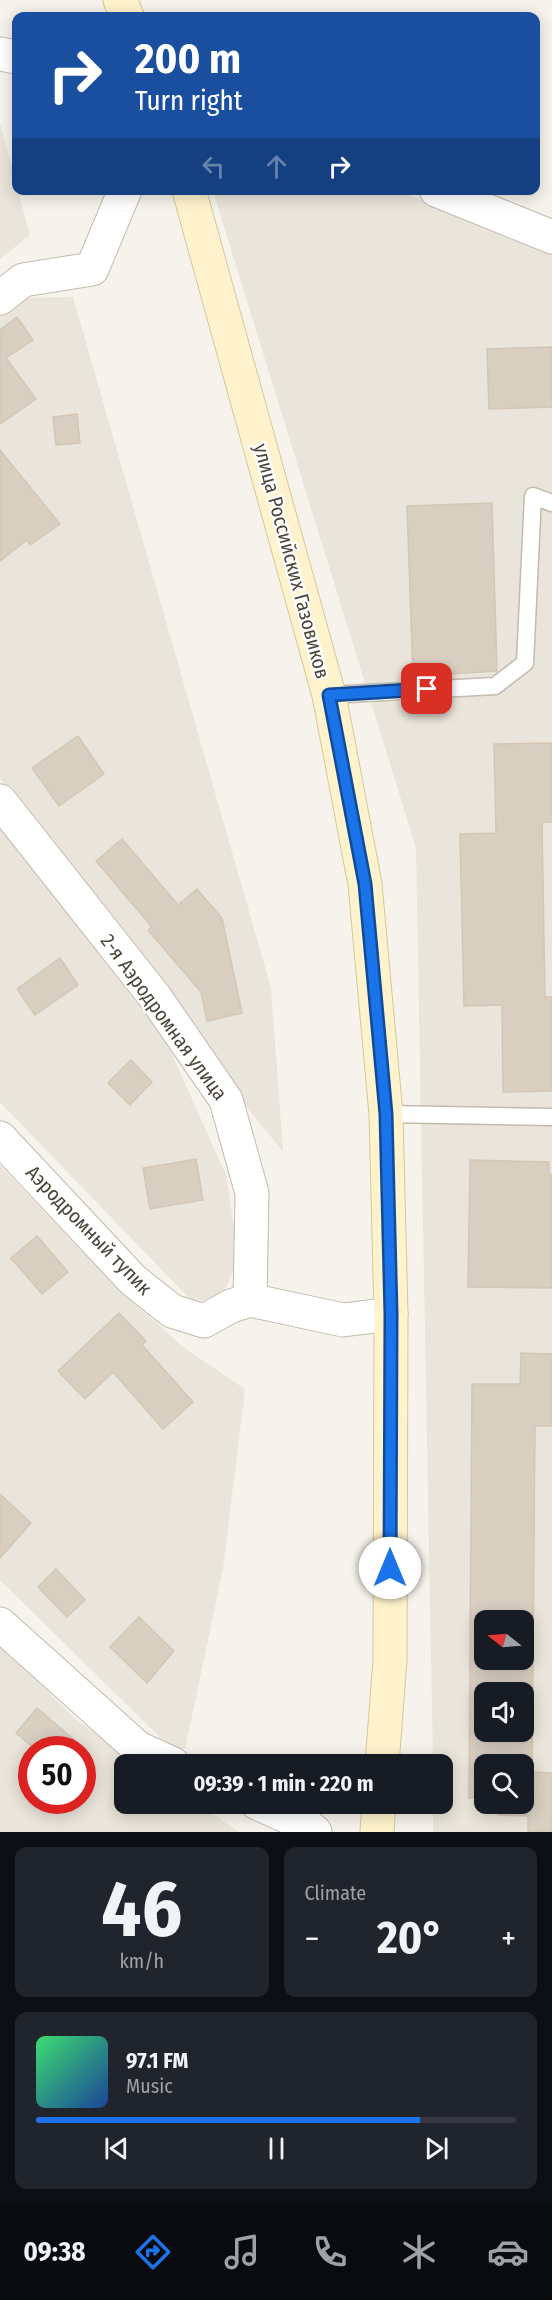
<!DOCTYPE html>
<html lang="en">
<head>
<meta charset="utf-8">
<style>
	:root { --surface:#171b24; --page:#20242c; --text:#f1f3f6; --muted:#9ea1a6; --line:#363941; --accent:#1a73e8 }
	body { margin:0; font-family:"Fira Sans Condensed",sans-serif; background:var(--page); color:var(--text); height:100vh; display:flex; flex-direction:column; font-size:22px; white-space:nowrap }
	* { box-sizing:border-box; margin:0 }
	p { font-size:20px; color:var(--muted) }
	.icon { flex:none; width:33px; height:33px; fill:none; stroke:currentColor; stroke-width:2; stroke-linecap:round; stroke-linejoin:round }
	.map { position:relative; height:1832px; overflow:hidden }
	.details { display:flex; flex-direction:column; gap:15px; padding:15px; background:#0d0f14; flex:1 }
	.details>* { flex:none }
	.hud { position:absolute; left:12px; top:12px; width:528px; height:183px; border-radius:12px; box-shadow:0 3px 15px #0003; background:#1a4fa0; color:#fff; overflow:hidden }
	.needle { width:39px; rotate:287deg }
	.controls { position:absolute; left:474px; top:1610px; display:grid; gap:12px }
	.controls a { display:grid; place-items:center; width:60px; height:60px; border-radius:12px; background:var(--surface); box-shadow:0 3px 15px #0003; font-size:30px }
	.speed { position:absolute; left:18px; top:1736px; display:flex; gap:12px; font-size:30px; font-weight:700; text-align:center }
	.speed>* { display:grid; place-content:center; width:78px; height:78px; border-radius:50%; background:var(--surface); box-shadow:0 3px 15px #0003; line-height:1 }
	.speed .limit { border:9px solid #d22; background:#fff; color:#111 }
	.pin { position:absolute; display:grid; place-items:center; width:51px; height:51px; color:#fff; margin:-26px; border-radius:12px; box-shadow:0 3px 9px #0006 }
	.me { position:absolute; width:66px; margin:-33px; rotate:0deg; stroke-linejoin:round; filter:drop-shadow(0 0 4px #0008) }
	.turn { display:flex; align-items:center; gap:21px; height:126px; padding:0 24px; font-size:27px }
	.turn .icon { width:78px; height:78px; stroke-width:2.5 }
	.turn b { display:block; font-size:42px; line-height:51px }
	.lanes { display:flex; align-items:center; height:57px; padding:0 24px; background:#0003; justify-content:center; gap:30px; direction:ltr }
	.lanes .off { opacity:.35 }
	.big { font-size:45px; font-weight:700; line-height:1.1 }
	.details .widget { flex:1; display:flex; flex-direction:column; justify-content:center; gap:9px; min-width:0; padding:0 21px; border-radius:12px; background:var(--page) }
	.details .dial { align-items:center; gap:0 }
	.dial b { font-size:78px; line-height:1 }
	.song { display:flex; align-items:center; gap:18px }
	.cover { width:72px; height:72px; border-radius:9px; background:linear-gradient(135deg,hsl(140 70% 55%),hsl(220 70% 35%)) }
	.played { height:6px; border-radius:3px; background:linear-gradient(90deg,var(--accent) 80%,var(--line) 80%) }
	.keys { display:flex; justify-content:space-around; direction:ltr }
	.heat { display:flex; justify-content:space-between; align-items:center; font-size:33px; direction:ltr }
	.details .tiles { flex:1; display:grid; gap:15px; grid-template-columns:1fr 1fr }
	.widget:last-child { grid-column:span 2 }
	.trip { position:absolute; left:114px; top:1754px; width:339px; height:60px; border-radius:12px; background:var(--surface); box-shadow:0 3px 15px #0003; font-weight:700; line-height:60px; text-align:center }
	.dock { display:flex; height:96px; justify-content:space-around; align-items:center; background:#090b0e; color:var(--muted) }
	.dock .icon { width:42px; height:42px }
	.dock .selected { color:var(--accent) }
	.dock b { font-size:27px; color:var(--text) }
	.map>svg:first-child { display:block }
	.residential { fill:#eae5da; fill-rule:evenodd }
	.building { fill:#d8cfc1; stroke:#d3c7b4; stroke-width:1.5; fill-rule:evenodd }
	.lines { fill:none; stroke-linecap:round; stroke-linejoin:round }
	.lane-casing { stroke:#c2bbae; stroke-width:19 }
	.street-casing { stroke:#c2bbae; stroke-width:35 }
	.secondary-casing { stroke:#d6c79b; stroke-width:35 }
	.lane { stroke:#fff; stroke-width:16 }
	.street { stroke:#fff; stroke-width:33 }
	.secondary { stroke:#fff3cd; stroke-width:33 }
	.route-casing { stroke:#114b97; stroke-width:15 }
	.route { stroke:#1a73e8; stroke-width:10 }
	.labels { text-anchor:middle; stroke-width:4.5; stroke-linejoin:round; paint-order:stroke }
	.street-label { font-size:20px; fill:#4b4439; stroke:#fff }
</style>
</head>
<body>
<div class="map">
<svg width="552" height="1832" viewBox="0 0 552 1832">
	<rect width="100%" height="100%" fill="#f6f3ec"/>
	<g class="residential">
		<path d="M0,123L16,183V190L18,191L30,235L0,259Z"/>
		<path d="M213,191H399L552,253V1832H433V1803H442V1764H433L416,848ZM484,1620H524V1659H484ZM484,1692H524V1731H484ZM484,1764H524V1803H484Z"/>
		<path d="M73,297L271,988L283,1152L242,1101L184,1011L0,779V309L13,298Z"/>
		<path d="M0,816L153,1012L226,1175L239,1260L219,1301L191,1300L0,1102Z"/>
		<path d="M0,1165L115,1286L183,1347L245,1389L223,1569L185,1749L170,1747L0,1580Z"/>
		<path d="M0,1643L74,1718L140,1764H124V1803H197L239,1832H0ZM32,1749H82V1800H32Z"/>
	</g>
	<g class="building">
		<path d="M17,317L33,340L6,358L36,399L0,424V330Z"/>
		<path d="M552,347V407L489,409L487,349Z"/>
		<path d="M77,414L80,443L56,445L53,417Z"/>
		<path d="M0,450L60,524L30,545L27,540L0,561Z"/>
		<path d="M492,503L497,671L413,676L407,506Z"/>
		<path d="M78,736L104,774L59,806L32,768Z"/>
		<path d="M552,743V822H542L545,997H552V1091L503,1092L502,1005L464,1006L460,834L496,833L494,744Z"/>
		<path d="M122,839L178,905L197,889L222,918L242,1013L207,1021L201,992L148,930L152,927L96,861Z"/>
		<path d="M60,958L78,985L35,1015L17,989Z"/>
		<path d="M131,1060L152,1082L130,1105L108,1083Z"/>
		<path d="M196,1159L203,1200L150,1209L143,1168Z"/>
		<path d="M470,1160L549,1162V1174H552V1288L468,1287Z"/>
		<path d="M37,1236L68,1272L42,1294L11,1258Z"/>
		<path d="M119,1313L146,1341L142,1345L193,1402L163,1429L113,1372L85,1399L58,1371Z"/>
		<path d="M521,1353L552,1354V1426H535L532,1772L552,1773V1832H528V1816L498,1815V1803H524V1764H484V1798H469L472,1384H520ZM484,1620H524V1659H484ZM484,1692H524V1731H484Z"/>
		<path d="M0,1494L31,1523L0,1558Z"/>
		<path d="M56,1569L85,1600L67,1617L38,1587Z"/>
		<path d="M139,1617L174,1651L147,1683L110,1647Z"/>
		<path d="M37,1708L85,1749H35L16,1733Z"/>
	</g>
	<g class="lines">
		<defs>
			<g id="lane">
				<path d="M329,695L495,686L525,663L533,496L552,503"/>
				<path d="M386,1114L552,1117"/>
			</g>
			<g id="street">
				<path d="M0,54L16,57"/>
				<path d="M436,190L552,237"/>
				<path d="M0,298L23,280L92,269L125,190"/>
				<path d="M0,801L155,997L226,1100L252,1193L250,1300"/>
				<path d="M0,1138L133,1280L172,1311L204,1321L231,1306L250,1300"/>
				<path d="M250,1300L343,1320L391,1314"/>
				<path d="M0,1624L138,1748L173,1764"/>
				<path d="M257,1803L308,1826L315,1832"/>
			</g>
			<g id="secondary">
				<path d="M120,0L127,16"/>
				<path d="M189,190L329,695L365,884L386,1114L391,1314L390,1660L382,1764"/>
				<path d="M377,1832L379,1803"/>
			</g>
		</defs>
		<use href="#lane" class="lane-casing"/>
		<use href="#street" class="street-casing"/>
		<use href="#secondary" class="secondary-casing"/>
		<use href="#lane" class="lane"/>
		<use href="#street" class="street"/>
		<use href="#secondary" class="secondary"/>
	</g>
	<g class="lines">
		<defs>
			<path id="route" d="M390,1568L391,1314L386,1114L365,884L329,695L427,689"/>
		</defs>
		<use href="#route" class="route-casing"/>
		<use href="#route" class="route"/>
	</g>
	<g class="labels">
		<g class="street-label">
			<text transform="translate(292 561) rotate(75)" y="7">улица Российских Газовиков</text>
			<text transform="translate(164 1017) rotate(54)" y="7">2-я Аэродромная улица</text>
			<text transform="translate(89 1230) rotate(46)" y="7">Аэродромный тупик</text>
		</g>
	</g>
</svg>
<div class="controls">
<a><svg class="needle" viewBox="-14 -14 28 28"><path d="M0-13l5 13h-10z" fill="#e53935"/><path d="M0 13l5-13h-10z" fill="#9ea1a6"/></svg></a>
<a><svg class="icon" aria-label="sound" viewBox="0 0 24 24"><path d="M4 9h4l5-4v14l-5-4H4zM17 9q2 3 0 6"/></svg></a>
<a><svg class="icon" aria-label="search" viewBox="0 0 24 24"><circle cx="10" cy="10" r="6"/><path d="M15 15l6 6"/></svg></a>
</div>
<div class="speed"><div class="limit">50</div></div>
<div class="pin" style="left:427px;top:689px;background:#d93025"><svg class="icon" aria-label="arrive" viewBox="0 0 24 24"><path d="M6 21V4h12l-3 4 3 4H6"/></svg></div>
<svg class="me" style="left:390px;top:1568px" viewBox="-20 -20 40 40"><circle r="19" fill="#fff"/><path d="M0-13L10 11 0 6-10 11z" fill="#1a73e8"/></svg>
<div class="trip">09:39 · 1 min · 220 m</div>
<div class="hud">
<div class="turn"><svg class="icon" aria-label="right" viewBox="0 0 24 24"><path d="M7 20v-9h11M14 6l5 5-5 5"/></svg><div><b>200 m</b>Turn right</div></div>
<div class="lanes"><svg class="icon off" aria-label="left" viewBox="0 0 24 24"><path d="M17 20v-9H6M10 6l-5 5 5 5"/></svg><svg class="icon off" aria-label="ahead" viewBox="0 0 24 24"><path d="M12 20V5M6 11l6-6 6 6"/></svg><svg class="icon" aria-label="right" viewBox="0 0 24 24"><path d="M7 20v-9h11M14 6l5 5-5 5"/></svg></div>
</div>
</div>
<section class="details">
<div class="tiles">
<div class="widget dial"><b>46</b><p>km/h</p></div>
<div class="widget"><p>Climate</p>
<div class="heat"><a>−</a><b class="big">20°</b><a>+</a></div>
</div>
<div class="widget">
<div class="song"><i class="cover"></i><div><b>97.1 FM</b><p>Music</p></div></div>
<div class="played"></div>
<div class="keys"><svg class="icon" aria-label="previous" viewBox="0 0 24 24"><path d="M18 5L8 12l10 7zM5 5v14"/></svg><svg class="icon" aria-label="pause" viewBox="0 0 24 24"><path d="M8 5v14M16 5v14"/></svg><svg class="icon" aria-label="next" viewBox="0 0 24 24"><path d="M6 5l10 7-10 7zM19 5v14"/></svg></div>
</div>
</div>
</section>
<nav class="dock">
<b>09:38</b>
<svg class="icon selected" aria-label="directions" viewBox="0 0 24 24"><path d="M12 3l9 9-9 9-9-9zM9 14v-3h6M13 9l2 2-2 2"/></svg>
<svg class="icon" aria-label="music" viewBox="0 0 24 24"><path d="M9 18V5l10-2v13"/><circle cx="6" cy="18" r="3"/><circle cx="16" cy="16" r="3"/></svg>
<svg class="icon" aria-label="phone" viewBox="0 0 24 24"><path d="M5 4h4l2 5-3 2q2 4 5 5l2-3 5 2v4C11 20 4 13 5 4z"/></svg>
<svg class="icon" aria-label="climate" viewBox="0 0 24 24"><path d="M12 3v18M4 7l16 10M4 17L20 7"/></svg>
<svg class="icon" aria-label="car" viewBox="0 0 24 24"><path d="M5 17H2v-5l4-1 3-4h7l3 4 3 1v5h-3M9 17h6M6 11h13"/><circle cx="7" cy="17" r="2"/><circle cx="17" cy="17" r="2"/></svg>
</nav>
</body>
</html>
